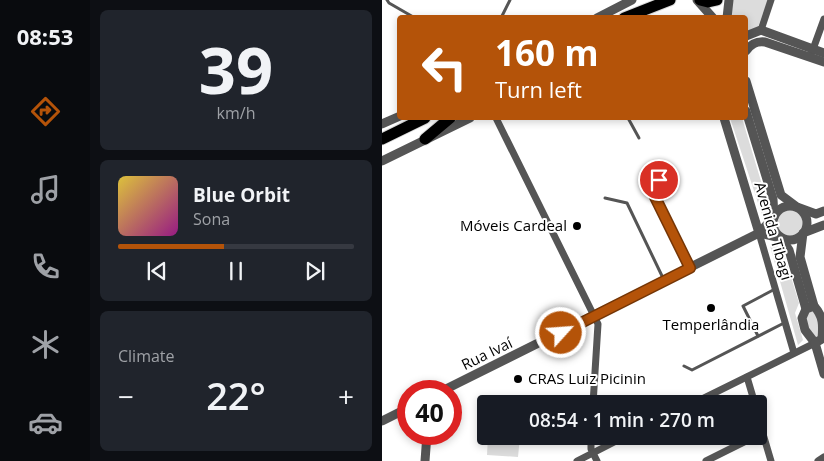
<!DOCTYPE html>
<html lang="en">
<head>
<meta charset="utf-8">
<style>
	:root { --surface:#171b24; --page:#20242c; --text:#f1f3f6; --muted:#9ea1a6; --line:#363941; --accent:#b45309 }
	body { margin:0; font-family:"Open Sans",sans-serif; background:var(--page); color:var(--text); height:100vh; display:flex; flex-direction:column; font-size:19px; white-space:nowrap }
	* { box-sizing:border-box; margin:0 }
	p { font-size:16px; color:var(--muted) }
	.icon { flex:none; width:28px; height:28px; fill:none; stroke:currentColor; stroke-width:2; stroke-linecap:round; stroke-linejoin:round }
	.map { position:relative; flex:1; overflow:hidden }
	.panel { display:flex; flex-direction:column; gap:10px; padding:10px; background:#0d0f14; width:292px }
	.panel>* { flex:none }
	.top-card { position:absolute; left:15px; top:15px; width:351px; height:105px; border-radius:5px; box-shadow:0 2px 8px #0003; background:#b45309; color:#fff; overflow:hidden }
	.speed { position:absolute; left:15px; top:380px; display:flex; gap:10px; font-size:25px; font-weight:700; text-align:center }
	.speed>* { display:grid; place-content:center; width:65px; height:65px; border-radius:50%; background:var(--surface); box-shadow:0 2px 8px #0003; line-height:1 }
	.speed .limit { border:8px solid #d22; background:#fff; color:#111 }
	.pin { position:absolute; display:grid; place-items:center; width:42px; height:42px; color:#fff; margin:-21px; border:2px solid #fff; border-radius:50%; box-shadow:0 1px 5px #0007 }
	.me { position:absolute; width:55px; margin:-28px; rotate:64deg; stroke-linejoin:round; filter:drop-shadow(0 0 4px #0008) }
	.turn { display:flex; align-items:center; gap:18px; height:105px; padding:0 15px; font-size:22px }
	.turn .icon { width:65px; height:65px; stroke-width:2.5 }
	.turn b { display:block; font-size:35px; line-height:42px }
	.big { font-size:38px; font-weight:600; line-height:1.1 }
	.panel .card { flex:1; display:flex; flex-direction:column; justify-content:center; gap:8px; min-width:0; padding:0 18px; border-radius:8px; background:var(--page) }
	.panel .dial { align-items:center; gap:0 }
	.dial b { font-size:65px; line-height:1 }
	.song { display:flex; align-items:center; gap:15px }
	.cover { width:60px; height:60px; border-radius:8px; background:linear-gradient(135deg,hsl(50 70% 55%),hsl(310 70% 35%)) }
	.played { height:5px; border-radius:2px; background:linear-gradient(90deg,var(--accent) 45%,var(--line) 45%) }
	.keys { display:flex; justify-content:space-around; direction:ltr }
	.heat { display:flex; justify-content:space-between; align-items:center; font-size:28px; direction:ltr }
	.trip { position:absolute; left:95px; top:395px; width:290px; height:50px; border-radius:5px; background:var(--surface); box-shadow:0 2px 8px #0003; font-weight:600; line-height:50px; text-align:center }
	main { display:flex; flex:1; min-height:0 }
	.tab-bar { display:flex; flex-direction:column; width:90px; justify-content:space-around; align-items:center; background:#090b0e; color:var(--muted) }
	.tab-bar .icon { width:35px; height:35px }
	.tab-bar .on { color:var(--accent) }
	.tab-bar b { font-size:22px; color:var(--text) }
	.map>svg:first-child { display:block }
	.green { fill:#dcdcdc }
	.lines { fill:none; stroke-linecap:round; stroke-linejoin:round }
	.trunk-casing { stroke:#dbdbdb; stroke-width:13 }
	.service { stroke:#555; stroke-width:3 }
	.minor { stroke:#555; stroke-width:7 }
	.tertiary { stroke:#555; stroke-width:9 }
	.trunk { stroke:#000; stroke-width:11 }
	.route-casing { stroke:#753606; stroke-width:12 }
	.route { stroke:#b45309; stroke-width:9 }
	.poi-dot { fill:#000; stroke:#fff; stroke-width:2 }
	.labels { text-anchor:middle; stroke-width:4; stroke-linejoin:round; paint-order:stroke }
	.poi-label { font-size:15px; fill:#000; stroke:#fff; text-anchor:end }
	.street-label { font-size:15px; fill:#000; stroke:#fff }
</style>
</head>
<body>
<main>
<nav class="tab-bar">
<b>08:53</b>
<svg class="icon on" aria-label="directions" viewBox="0 0 24 24"><path d="M12 3l9 9-9 9-9-9zM9 14v-3h6M13 9l2 2-2 2"/></svg>
<svg class="icon" aria-label="music" viewBox="0 0 24 24"><path d="M9 18V5l10-2v13"/><circle cx="6" cy="18" r="3"/><circle cx="16" cy="16" r="3"/></svg>
<svg class="icon" aria-label="phone" viewBox="0 0 24 24"><path d="M5 4h4l2 5-3 2q2 4 5 5l2-3 5 2v4C11 20 4 13 5 4z"/></svg>
<svg class="icon" aria-label="climate" viewBox="0 0 24 24"><path d="M12 3v18M4 7l16 10M4 17L20 7"/></svg>
<svg class="icon" aria-label="car" viewBox="0 0 24 24"><path d="M5 17H2v-5l4-1 3-4h7l3 4 3 1v5h-3M9 17h6M6 11h13"/><circle cx="7" cy="17" r="2"/><circle cx="17" cy="17" r="2"/></svg>
</nav>
<section class="panel">
<div class="card dial"><b>39</b><p>km/h</p></div>
<div class="card">
<div class="song"><i class="cover"></i><div><b>Blue Orbit</b><p>Sona</p></div></div>
<div class="played"></div>
<div class="keys"><svg class="icon" aria-label="previous" viewBox="0 0 24 24"><path d="M18 5L8 12l10 7zM5 5v14"/></svg><svg class="icon" aria-label="pause" viewBox="0 0 24 24"><path d="M8 5v14M16 5v14"/></svg><svg class="icon" aria-label="next" viewBox="0 0 24 24"><path d="M6 5l10 7-10 7zM19 5v14"/></svg></div>
</div>
<div class="card"><p>Climate</p>
<div class="heat"><a>−</a><b class="big">22°</b><a>+</a></div>
</div>
</section>
<div class="map">
<svg width="442" height="461" viewBox="0 0 442 461">
	<rect width="100%" height="100%" fill="#fff"/>
	<g class="green">
		<path d="M350,0H386L376,27L364,32V18H349Z"/>
		<path d="M348,118H360L384,198L385,211L381,216L380,215Z"/>
		<circle cx="408" cy="223" r="13"/>
		<path d="M391,243H393L402,254L417,303L413,313L421,340L416,345L388,246Z"/>
		<path d="M431,310L437,319L436,339L428,334L423,314Z"/>
		<path d="M106,436H138L136,457L105,455Z"/>
	</g>
	<g class="lines">
		<defs>
			<g id="trunk">
				<path d="M318,0L326,2L335,0"/>
				<path d="M242,18L288,0"/>
				<path d="M0,139L43,118"/>
				<path d="M43,139L68,118"/>
			</g>
		</defs>
		<use href="#trunk" class="trunk-casing"/>
		<g class="service">
			<path d="M5,0L7,3L33,18"/>
			<path d="M119,18L128,0"/>
			<path d="M246,118L257,138"/>
			<path d="M281,164L273,197L306,265"/>
			<path d="M223,198L245,203L281,278"/>
			<path d="M376,336L361,306L393,289"/>
			<path d="M302,366L310,370L402,323"/>
		</g>
		<g class="minor">
			<path d="M379,30L389,0"/>
			<path d="M430,52L442,19"/>
			<path d="M114,118L216,324L211,404"/>
			<path d="M377,233L412,353"/>
			<path d="M365,377L373,404"/>
			<path d="M310,404L433,343"/>
			<path d="M376,417L389,461"/>
			<path d="M209,436V449L215,461"/>
			<path d="M195,461L244,436"/>
			<path d="M324,461L374,436"/>
			<path d="M436,461L442,457"/>
		</g>
		<g class="tertiary">
			<path d="M315,0L331,18"/>
			<path d="M215,18L250,0"/>
			<path d="M345,18L347,0"/>
			<path d="M364,36L379,30L442,53"/>
			<path d="M364,51C369,44 374,41 383,42L442,62"/>
			<path d="M364,81L399,195L415,207L434,214L442,211"/>
			<path d="M342,118L377,233"/>
			<path d="M0,124L18,116"/>
			<path d="M0,161L88,118"/>
			<circle cx="408" cy="223" r="17"/>
			<path d="M377,233L399,238L407,250L424,309"/>
			<path d="M432,306L418,257L421,233L442,225"/>
			<path d="M432,306C442,317 441,326 440,339L433,343L423,330L420,318L424,309Z"/>
			<path d="M433,343L442,374"/>
			<path d="M60,391L377,233L392,217L391,199L364,111"/>
			<path d="M0,421L26,408"/>
			<path d="M43,461L45,434"/>
		</g>
		<use href="#trunk" class="trunk"/>
	</g>
	<g class="lines">
		<defs>
			<path id="route" d="M179,333L308,268L273,197L277,180"/>
		</defs>
		<use href="#route" class="route-casing"/>
		<use href="#route" class="route"/>
	</g>
	<g class="poi-dot">
		<circle cx="195" cy="226" r="5"/>
		<circle cx="329" cy="308" r="5"/>
		<circle cx="136" cy="379" r="5"/>
	</g>
	<g class="labels">
		<g class="poi-label">
			<text x="185" y="231">Móveis Cardeal</text>
			<text x="329" y="330" text-anchor="middle">Temperlândia</text>
			<text x="146" y="384" text-anchor="start">CRAS Luiz Picinin</text>
		</g>
		<g class="street-label">
			<text transform="translate(391 231) rotate(74)" y="5">Avenida Tibagi</text>
			<text transform="translate(105 354) rotate(-26)" y="5">Rua Ivaí</text>
		</g>
	</g>
</svg>
<div class="speed"><div class="limit">40</div></div>
<div class="pin" style="left:277px;top:180px;background:#d93025"><svg class="icon" aria-label="arrive" viewBox="0 0 24 24"><path d="M6 21V4h12l-3 4 3 4H6"/></svg></div>
<svg class="me" style="left:179px;top:333px" viewBox="-20 -20 40 40"><circle r="17" fill="#b45309" stroke="#fff" stroke-width="3"/><path d="M0-11L8 9 0 5-8 9z" fill="#fff"/></svg>
<div class="trip">08:54 · 1 min · 270 m</div>
<div class="top-card">
<div class="turn"><svg class="icon" aria-label="left" viewBox="0 0 24 24"><path d="M17 20v-9H6M10 6l-5 5 5 5"/></svg><div><b>160 m</b>Turn left</div></div>
</div>
</div>
</main>
</body>
</html>
